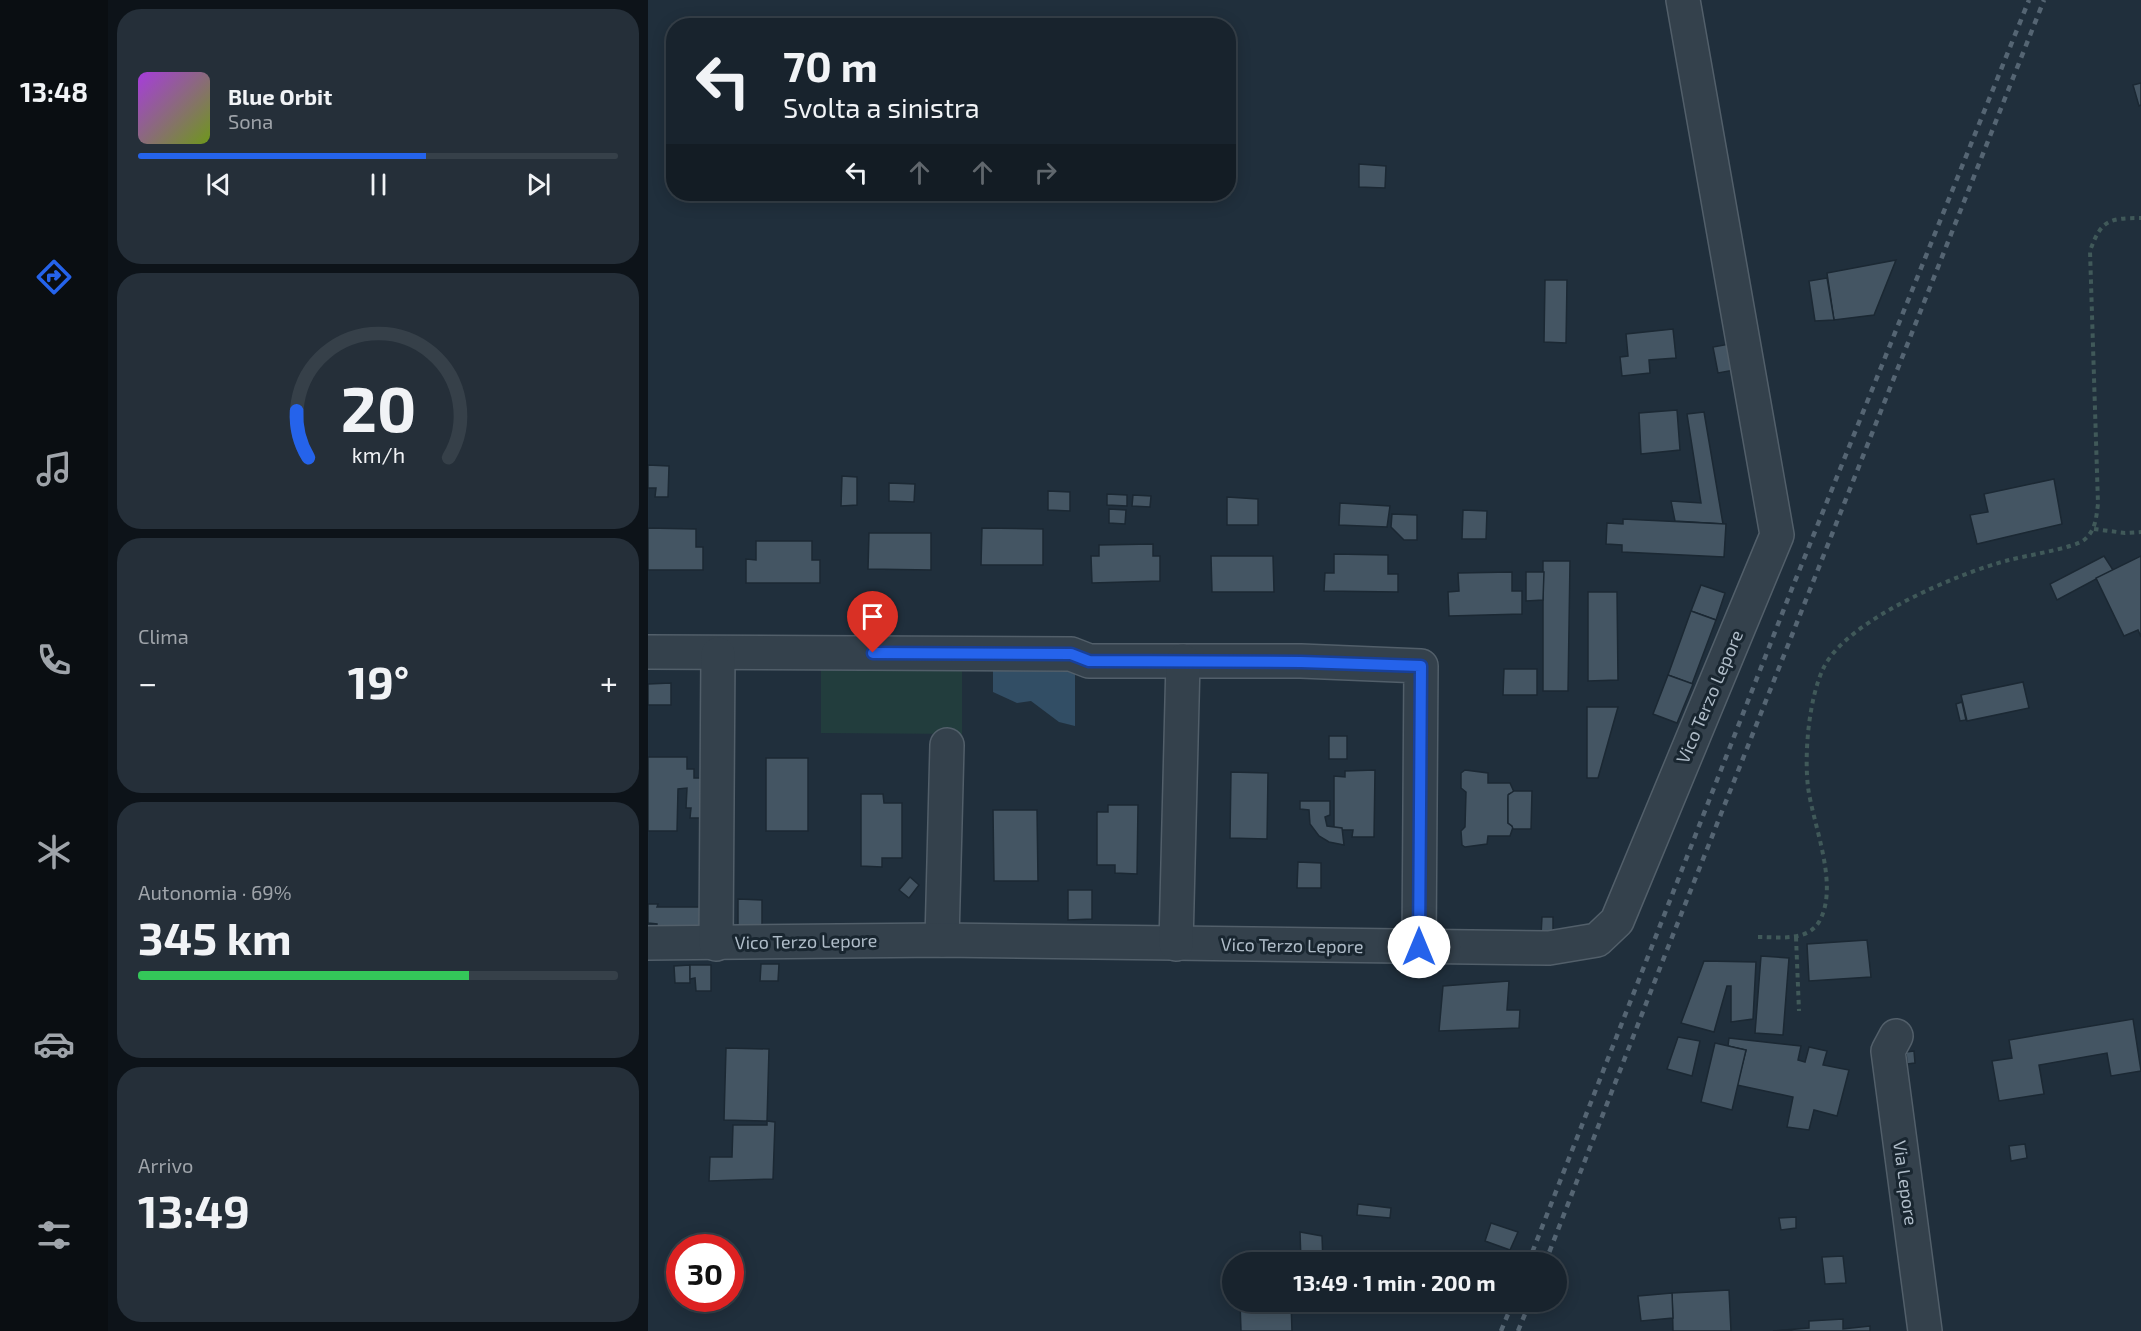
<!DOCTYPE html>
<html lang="it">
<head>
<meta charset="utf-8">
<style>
	:root { --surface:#18232d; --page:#252f39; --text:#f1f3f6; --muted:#9fa4aa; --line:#364049; --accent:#2563eb }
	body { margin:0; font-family:"Exo 2",sans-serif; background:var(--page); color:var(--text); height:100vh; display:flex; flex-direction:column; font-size:22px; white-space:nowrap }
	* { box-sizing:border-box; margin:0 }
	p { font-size:20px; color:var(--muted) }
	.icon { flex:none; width:33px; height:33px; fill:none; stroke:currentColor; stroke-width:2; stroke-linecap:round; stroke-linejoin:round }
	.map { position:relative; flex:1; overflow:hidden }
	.drawer { display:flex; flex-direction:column; gap:9px; padding:9px; background:#0d1319; width:540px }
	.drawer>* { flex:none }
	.banner { position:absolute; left:18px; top:18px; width:570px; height:183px; border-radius:24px; box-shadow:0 3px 15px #0003,0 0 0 2px var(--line); background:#18232d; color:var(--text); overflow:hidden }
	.speed { position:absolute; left:18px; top:1234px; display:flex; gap:12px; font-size:30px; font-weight:700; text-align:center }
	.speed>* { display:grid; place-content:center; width:78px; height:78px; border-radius:50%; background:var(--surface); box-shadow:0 3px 15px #0003,0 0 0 2px var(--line); line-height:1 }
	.speed .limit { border:9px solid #d22; background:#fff; color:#111 }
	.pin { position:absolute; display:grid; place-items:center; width:51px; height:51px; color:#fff; margin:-62px -26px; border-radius:50% 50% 50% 0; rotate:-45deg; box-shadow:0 0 6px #0007 }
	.pin .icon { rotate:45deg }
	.me { position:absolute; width:66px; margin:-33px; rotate:0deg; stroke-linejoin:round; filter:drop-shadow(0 0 4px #0008) }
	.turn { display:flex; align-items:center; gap:21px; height:126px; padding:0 18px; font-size:27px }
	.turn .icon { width:78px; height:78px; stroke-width:2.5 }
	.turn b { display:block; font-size:42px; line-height:51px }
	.lanes { display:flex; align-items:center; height:57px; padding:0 18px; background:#0003; justify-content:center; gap:30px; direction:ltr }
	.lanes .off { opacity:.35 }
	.big { font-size:45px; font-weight:700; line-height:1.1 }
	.drawer .card { flex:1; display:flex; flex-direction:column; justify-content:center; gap:9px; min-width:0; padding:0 21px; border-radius:24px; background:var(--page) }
	.drawer .dial { align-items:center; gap:0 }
	.dial svg { height:156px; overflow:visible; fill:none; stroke:var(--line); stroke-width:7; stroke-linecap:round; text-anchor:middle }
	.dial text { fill:var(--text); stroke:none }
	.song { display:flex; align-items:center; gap:18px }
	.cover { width:72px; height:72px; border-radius:9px; background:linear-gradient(135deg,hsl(280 70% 55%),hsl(80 70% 35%)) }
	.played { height:6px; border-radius:3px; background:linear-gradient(90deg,var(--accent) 60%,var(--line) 60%) }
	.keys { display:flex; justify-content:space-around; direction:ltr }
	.heat { display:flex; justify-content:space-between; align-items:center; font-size:33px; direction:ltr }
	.charge { height:9px; border-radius:4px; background:linear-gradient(90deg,#34c759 69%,var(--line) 0) }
	.trip { position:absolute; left:574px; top:1252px; width:345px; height:60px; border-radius:30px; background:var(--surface); box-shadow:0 3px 15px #0003,0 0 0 2px var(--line); font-weight:700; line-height:60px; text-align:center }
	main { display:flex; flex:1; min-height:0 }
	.dock { display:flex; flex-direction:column; width:108px; justify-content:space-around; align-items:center; background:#0a0e12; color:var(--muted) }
	.dock .icon { width:42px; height:42px }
	.dock .on { color:var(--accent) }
	.dock b { font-size:27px; color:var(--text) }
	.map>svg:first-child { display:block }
	.green { fill:#223d3d }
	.water { fill:#324e65 }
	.building { fill:#445563; stroke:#1b2833; stroke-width:1.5 }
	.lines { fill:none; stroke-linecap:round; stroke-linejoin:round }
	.minor-casing { stroke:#525f6a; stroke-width:36 }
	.path { stroke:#405959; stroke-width:4; stroke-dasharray:4.5 4.5; stroke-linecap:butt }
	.minor { stroke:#34414c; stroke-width:33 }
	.rail { stroke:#556573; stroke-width:4.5; stroke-dasharray:6 6; stroke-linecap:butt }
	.route-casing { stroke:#184099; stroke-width:15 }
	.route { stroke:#2563eb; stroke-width:10 }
	.labels { text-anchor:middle; stroke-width:6; stroke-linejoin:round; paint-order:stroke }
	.street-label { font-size:18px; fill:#afbcc8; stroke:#192630 }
</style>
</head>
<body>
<main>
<nav class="dock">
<b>13:48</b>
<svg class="icon on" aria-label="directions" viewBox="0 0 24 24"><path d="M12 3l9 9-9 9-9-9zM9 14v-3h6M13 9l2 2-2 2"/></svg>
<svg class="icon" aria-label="music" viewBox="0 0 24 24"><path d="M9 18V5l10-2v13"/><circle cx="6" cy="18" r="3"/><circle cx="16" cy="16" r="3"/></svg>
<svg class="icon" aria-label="phone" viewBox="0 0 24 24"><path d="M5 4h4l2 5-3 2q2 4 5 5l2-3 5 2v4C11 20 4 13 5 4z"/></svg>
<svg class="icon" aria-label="climate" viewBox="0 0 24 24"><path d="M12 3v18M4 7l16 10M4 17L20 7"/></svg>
<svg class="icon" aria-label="car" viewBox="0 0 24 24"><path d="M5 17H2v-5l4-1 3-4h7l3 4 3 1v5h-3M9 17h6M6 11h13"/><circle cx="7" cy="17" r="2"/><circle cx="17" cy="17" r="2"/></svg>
<svg class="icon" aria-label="filters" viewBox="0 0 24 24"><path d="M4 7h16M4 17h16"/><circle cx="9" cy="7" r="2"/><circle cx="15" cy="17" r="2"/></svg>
</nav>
<section class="drawer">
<div class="card">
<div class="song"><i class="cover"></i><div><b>Blue Orbit</b><p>Sona</p></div></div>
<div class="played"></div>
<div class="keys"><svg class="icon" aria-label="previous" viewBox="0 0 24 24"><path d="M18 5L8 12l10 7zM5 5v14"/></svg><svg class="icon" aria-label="pause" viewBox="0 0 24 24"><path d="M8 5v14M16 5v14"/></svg><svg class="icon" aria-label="next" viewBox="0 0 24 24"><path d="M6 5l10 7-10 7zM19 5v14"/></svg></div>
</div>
<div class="card dial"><svg viewBox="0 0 100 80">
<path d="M14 69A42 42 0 1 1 86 69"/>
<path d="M14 69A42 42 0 0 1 8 45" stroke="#2563eb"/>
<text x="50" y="56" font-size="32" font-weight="700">20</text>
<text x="50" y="72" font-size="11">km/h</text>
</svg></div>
<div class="card"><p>Clima</p>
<div class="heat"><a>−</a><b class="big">19°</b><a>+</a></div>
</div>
<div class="card"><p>Autonomia · 69%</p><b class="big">345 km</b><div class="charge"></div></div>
<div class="card"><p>Arrivo</p><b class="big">13:49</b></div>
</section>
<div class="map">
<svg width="1493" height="1331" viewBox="0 0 1493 1331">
	<rect width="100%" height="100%" fill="#202f3c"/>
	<path class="green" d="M173,660L314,661V734L173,733Z"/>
	<path class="water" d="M345,669L427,670V726L411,722L383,701L369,703L345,692Z"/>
	<g class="building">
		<path d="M1493,83V105L1491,106L1485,85Z"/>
		<path d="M711,164L738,166L737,188L711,187Z"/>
		<path d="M1248,260L1226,315L1186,320L1179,273Z"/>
		<path d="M1179,278L1186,320L1167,321L1161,281Z"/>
		<path d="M897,280H919L918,343L896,342Z"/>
		<path d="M1025,329L1028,358L1001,360L1002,373L974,376L972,357L980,356L978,334Z"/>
		<path d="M1087,343L1092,369L1070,373L1065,347Z"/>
		<path d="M1029,410L1032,450L993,454L991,413Z"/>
		<path d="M1056,412L1075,524L1027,521L1023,501L1053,503L1039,414Z"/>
		<path d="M0,465L21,466L20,497H7L8,488H0Z"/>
		<path d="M194,476L209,477V505L193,506Z"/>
		<path d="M1406,479L1414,524L1329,544L1322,515L1340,512L1336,494Z"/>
		<path d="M241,483L267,484L266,502L241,501Z"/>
		<path d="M400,491L422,492V511L400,510Z"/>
		<path d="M459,494L479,495V506L459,505Z"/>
		<path d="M485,495L503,496L502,507L484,506Z"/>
		<path d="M579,497L610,499V525H579Z"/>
		<path d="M692,503L742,506L739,527L691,525Z"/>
		<path d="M461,509L478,510L477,524L461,523Z"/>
		<path d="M815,510L839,511L838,539H814Z"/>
		<path d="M744,514L769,515V540H756L743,527Z"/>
		<path d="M975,519L1078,524L1076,557L974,552V545L958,544L959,523L975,524Z"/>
		<path d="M0,528L48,529V547H55V570H0Z"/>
		<path d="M334,528L395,529V565H333Z"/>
		<path d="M221,533H283V570L220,569Z"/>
		<path d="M108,541H164V560H172V583H98V559L108,560Z"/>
		<path d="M505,544V556H512V581L444,583L443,556H451V545Z"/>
		<path d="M686,554L740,555V574H750V592L676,591L677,573H686Z"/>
		<path d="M563,556H625L626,592H564Z"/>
		<path d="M1456,556L1465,570L1409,600L1402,584Z"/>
		<path d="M1493,556V637L1490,630L1476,636L1448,578Z"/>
		<path d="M895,561H922L920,691H895Z"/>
		<path d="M864,572V591H874V614L801,616L800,592L811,591L810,573Z"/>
		<path d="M878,572H896L895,600L878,601Z"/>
		<path d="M1053,585L1077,593L1068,620L1043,611Z"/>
		<path d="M940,592H969L970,680L940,681Z"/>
		<path d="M1043,611L1068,620L1044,684L1020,675Z"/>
		<path d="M856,669H889V695H855Z"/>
		<path d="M1020,675L1045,684L1029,723L1005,714Z"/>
		<path d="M1375,682L1381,708L1319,721L1313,695Z"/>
		<path d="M23,683V705H0V684Z"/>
		<path d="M1314,702L1318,720L1312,721L1308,704Z"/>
		<path d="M939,707H970L950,778H939Z"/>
		<rect x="681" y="736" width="18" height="23"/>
		<path d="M0,757H39V769H46V778H57V818H42L43,808H38L39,788L30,789L29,831H0Z"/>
		<rect x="118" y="758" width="42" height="73"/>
		<path d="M727,770L726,837H704L705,830H686V776L697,777V771Z"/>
		<path d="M817,770L840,773V783H862L866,792L861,794L860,799V823L865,827L862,836H840L839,844L817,847L814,845L813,831L817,827L818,792L813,788V773Z"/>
		<path d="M583,772L620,773L619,839L582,838Z"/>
		<path d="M866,791H884L883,829H865L864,826L860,823V795Z"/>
		<path d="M213,794H235L236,803H254V858H234V867L213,866Z"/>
		<path d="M652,801H682V815L677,817L679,826L694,828L696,845L681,842L671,836L662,824L661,810L652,809Z"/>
		<path d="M460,805H490L489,874L467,873V865H449V812H460Z"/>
		<path d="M345,810H389L390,881H346Z"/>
		<path d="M650,862L673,863V888H649Z"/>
		<path d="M262,877L271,885L261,898L251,890Z"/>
		<path d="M420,890H444V919L420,920Z"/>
		<path d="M90,899L114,900V924L109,931L90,932Z"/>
		<path d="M0,904H10L9,907H56V930H9V924L0,923Z"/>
		<path d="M894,917H905V936H893Z"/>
		<path d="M1219,940L1223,977L1161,981L1159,944Z"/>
		<path d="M1113,956L1141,958L1135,1035L1107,1033Z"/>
		<path d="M1056,961L1108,962L1105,1019L1083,1022V986H1079L1066,1032L1033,1023Z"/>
		<path d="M113,964H131L130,981H112Z"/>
		<path d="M42,965V983H27L26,966Z"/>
		<path d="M42,965H63V991H48L47,978L42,979Z"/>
		<path d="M861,981L859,1010H872L871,1028L791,1031L795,986Z"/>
		<path d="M1485,1019L1493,1071L1463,1076L1459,1053L1391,1065L1396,1094L1351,1101L1344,1061L1364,1058L1361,1040Z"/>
		<path d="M1030,1037L1052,1041L1044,1076L1019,1069Z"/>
		<path d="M1081,1038L1153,1046L1150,1060L1157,1062L1161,1047L1179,1051L1175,1065L1201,1070L1189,1116L1166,1110L1161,1130L1139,1127L1145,1097L1089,1085L1098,1050L1080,1046Z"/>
		<path d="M1067,1043L1098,1050L1084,1110L1053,1102Z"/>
		<path d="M78,1048L121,1049L119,1121L76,1120Z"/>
		<path d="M1266,1051L1267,1063L1259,1064L1258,1052Z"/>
		<path d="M119,1121L127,1122L125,1179L61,1181L62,1157H84L85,1125H119Z"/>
		<path d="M1377,1144L1379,1158L1363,1161L1361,1146Z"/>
		<path d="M710,1204L743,1208L742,1218L709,1215Z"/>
		<path d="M1148,1217V1228L1133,1230L1131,1218Z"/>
		<path d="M843,1223L870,1232L862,1250L837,1241Z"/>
		<path d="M652,1232L674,1236L675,1263H656L653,1261Z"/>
		<path d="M1195,1256L1198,1283L1177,1284L1174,1257Z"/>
		<path d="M641,1260V1263H591V1262Z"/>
		<path d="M1081,1290L1083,1331H1025L1024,1293Z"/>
		<path d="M1024,1293L1025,1318L993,1321L990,1296Z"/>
		<path d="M592,1302H643L644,1331H593Z"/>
		<path d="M1195,1319V1329L1222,1326V1331H1125L1161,1328V1321Z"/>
	</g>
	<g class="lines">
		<defs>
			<g id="minor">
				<path d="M0,652L423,654L441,661H653L773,666L771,947"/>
				<path d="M294,940L299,745"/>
				<path d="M0,943L294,940L901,948L949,940L969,921L1129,535L1035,0"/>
				<path d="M68,944L70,654"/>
				<path d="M528,944L535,661"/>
				<path d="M1248,1036L1240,1051L1277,1331"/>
			</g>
		</defs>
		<use href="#minor" class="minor-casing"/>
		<g class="path">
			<path d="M1446,529L1477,533L1493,532"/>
			<path d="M1110,937C1131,937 1161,942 1172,920C1191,884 1165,825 1160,787C1156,753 1161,697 1176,667C1200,619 1311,573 1361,560C1376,556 1426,548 1436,540C1448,530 1448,518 1450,504L1442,251C1453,220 1461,218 1493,218"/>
			<path d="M1148,937L1151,1011"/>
		</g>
		<use href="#minor" class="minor"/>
		<g class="rail">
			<path d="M880,1263L1143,591L1381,0"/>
			<path d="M897,1263L1017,955L1396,0"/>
			<path d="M853,1331L865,1302"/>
			<path d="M870,1331L882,1302"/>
		</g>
	</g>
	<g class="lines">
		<defs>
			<path id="route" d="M225,653L423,654L441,661L653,662L773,666L771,947"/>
		</defs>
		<use href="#route" class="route-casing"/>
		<use href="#route" class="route"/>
	</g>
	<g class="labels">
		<g class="street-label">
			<text transform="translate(1062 697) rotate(-67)" y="6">Vico Terzo Lepore</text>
			<text transform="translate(158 942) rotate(-1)" y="6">Vico Terzo Lepore</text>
			<text transform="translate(644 946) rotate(1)" y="6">Vico Terzo Lepore</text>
			<text transform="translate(1257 1183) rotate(82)" y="6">Via Lepore</text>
		</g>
	</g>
</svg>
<div class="speed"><div class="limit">30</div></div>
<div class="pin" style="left:225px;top:653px;background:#d93025"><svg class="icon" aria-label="arrive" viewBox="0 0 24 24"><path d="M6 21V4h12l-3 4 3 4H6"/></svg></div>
<svg class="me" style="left:771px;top:947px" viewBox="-20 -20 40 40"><circle r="19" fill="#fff"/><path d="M0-13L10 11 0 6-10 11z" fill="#2563eb"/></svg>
<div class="trip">13:49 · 1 min · 200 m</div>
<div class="banner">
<div class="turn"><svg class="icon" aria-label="left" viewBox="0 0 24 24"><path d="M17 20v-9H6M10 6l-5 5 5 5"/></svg><div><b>70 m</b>Svolta a sinistra</div></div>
<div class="lanes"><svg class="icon" aria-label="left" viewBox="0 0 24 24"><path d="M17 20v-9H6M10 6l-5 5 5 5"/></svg><svg class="icon off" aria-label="ahead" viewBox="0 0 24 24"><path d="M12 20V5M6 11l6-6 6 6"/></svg><svg class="icon off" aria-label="ahead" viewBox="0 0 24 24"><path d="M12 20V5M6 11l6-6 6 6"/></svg><svg class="icon off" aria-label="right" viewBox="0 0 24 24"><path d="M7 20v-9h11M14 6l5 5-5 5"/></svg></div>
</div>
</div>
</main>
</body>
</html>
